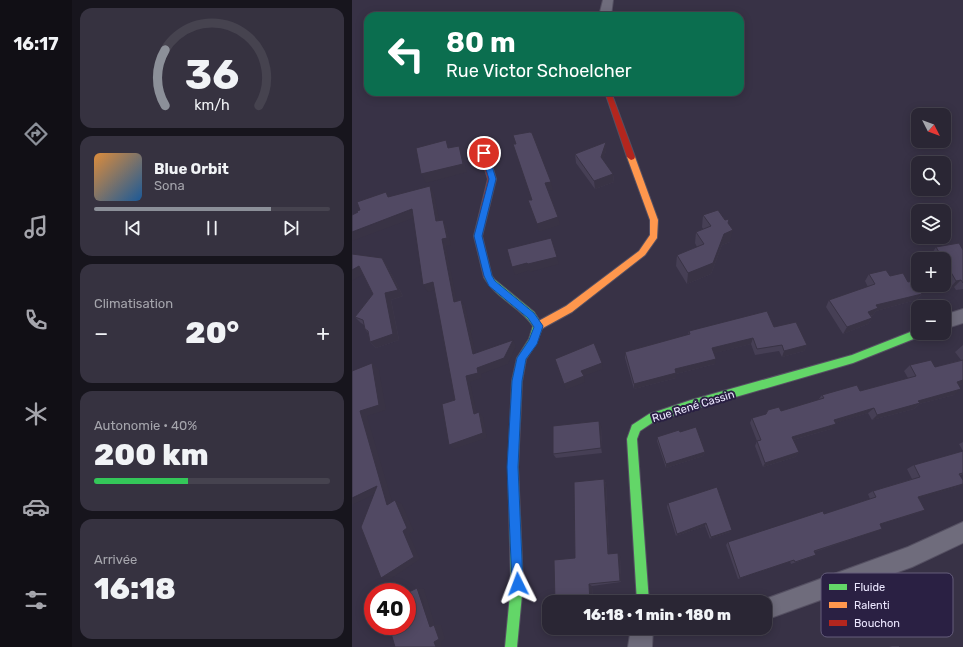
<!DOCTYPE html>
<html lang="fr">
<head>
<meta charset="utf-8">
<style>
	:root { --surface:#2a2634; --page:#363240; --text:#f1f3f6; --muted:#a5a5ac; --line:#46434f; --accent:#8c9099 }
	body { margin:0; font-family:Rubik,sans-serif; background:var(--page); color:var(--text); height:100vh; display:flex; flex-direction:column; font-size:15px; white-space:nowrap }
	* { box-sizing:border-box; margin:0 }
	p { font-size:13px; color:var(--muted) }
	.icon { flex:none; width:22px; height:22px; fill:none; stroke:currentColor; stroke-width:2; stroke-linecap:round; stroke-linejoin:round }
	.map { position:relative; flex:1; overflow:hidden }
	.sheet { display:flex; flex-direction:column; gap:8px; padding:8px; background:#17151d; width:280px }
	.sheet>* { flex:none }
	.banner { position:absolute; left:12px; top:12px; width:380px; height:84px; border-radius:12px; box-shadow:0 2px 10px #0003,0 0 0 1px var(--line); background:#0b6e4f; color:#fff; overflow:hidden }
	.needle { width:26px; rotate:132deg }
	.tools { position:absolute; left:559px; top:108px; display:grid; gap:8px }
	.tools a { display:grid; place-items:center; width:40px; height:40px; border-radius:8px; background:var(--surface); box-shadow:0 2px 10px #0003,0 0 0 1px var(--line); font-size:20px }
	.speed { position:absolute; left:12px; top:583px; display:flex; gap:8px; font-size:20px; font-weight:700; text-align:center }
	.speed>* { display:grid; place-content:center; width:52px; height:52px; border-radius:50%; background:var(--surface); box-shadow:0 2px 10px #0003,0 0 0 1px var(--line); line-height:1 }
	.speed .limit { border:6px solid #d22; background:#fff; color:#111 }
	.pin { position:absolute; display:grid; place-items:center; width:34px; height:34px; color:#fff; margin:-17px; border:2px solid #fff; border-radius:50%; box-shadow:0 1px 4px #0007 }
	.me { position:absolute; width:44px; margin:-22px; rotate:357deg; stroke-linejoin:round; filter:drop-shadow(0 0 3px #0008) }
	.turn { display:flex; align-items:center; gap:14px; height:84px; padding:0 16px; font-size:18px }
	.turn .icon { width:52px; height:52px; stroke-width:2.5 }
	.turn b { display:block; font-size:28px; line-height:34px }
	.big { font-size:30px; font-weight:800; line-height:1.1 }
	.sheet .card { flex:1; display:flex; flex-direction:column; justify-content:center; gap:6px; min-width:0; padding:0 14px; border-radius:12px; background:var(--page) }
	.sheet .dial { align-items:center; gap:0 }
	.dial svg { height:104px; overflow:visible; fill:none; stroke:var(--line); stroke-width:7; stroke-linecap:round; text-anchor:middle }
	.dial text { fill:var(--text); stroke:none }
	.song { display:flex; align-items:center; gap:12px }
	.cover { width:48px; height:48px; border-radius:6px; background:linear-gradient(135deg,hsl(30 70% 55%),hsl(210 70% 35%)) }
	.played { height:4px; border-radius:2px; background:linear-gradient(90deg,var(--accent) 75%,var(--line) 75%) }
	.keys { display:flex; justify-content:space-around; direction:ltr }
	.heat { display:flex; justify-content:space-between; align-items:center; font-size:22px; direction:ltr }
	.charge { height:6px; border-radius:3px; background:linear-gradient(90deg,#34c759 40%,var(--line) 0) }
	.trip { position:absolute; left:190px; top:595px; width:230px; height:40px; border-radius:12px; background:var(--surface); box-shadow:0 2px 10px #0003,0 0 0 1px var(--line); font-weight:800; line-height:40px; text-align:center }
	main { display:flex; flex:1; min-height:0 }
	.tabs { display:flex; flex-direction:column; width:72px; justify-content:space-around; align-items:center; background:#110f15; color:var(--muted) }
	.tabs .icon { width:28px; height:28px }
	.tabs .current { color:var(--accent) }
	.tabs b { font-size:18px; color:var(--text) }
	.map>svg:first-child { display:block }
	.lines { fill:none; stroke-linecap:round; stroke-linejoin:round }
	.street-casing { stroke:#555062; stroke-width:2 }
	.fast-casing { stroke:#555062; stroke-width:2 }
	.slow-casing { stroke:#555062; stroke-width:2 }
	.jam-casing { stroke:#555062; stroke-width:2 }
	.street { fill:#6f6c7c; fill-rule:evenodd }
	.fast { fill:#63d668; fill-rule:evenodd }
	.slow { fill:#ff974d; fill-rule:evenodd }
	.jam { fill:#b3261e; fill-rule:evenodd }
	.wall { fill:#463f55 }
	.shaded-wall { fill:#393345 }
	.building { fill:#514963; stroke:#393345 }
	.route { fill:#1a73e8; stroke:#114b97 }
	.labels { text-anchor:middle; stroke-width:4; stroke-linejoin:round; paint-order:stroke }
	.street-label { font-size:11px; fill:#ece7ff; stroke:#2a2043 }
	.key { fill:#2a2043; stroke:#645c7b; stroke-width:1 }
	.key-label { font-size:11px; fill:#ece7ff }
</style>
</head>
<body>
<main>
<nav class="tabs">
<b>16:17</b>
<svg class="icon current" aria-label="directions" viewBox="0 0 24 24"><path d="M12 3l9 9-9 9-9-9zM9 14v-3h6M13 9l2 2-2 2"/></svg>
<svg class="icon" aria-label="music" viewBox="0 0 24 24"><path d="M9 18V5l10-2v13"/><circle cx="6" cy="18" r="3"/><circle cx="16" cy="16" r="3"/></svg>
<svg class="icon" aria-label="phone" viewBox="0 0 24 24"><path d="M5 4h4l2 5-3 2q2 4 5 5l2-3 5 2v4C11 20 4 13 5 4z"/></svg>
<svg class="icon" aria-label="climate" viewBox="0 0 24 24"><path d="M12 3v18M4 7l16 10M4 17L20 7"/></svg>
<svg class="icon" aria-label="car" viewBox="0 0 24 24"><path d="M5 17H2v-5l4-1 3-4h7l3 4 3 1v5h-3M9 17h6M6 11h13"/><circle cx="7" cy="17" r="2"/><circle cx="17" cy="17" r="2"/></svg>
<svg class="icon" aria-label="filters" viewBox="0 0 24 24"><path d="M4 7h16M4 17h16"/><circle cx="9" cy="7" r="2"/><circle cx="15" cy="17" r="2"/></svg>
</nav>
<section class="sheet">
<div class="card dial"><svg viewBox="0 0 100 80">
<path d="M14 69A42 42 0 1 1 86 69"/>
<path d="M14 69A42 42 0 0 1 14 26" stroke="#8c9099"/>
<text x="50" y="56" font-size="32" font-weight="700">36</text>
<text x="50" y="72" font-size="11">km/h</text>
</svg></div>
<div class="card">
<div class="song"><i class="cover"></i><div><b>Blue Orbit</b><p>Sona</p></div></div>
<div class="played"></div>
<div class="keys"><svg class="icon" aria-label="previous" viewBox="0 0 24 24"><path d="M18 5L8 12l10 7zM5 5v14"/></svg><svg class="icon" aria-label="pause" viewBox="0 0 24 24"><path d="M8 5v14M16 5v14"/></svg><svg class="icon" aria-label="next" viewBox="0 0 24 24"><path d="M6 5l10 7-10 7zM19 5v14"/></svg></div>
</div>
<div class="card"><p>Climatisation</p>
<div class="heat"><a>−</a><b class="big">20°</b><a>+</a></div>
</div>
<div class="card"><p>Autonomie · 40%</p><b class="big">200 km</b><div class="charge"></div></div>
<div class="card"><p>Arrivée</p><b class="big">16:18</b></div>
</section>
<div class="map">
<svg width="611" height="647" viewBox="0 0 611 647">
	<rect width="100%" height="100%" fill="#383246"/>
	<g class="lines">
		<defs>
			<g id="street">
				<path d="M251,0H261L259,16H247Z"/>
				<path d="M611,309V323L592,329V315Z"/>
				<path d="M611,522V543L560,567L413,620V602H405L556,547Z"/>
				<path d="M279,628H301L300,647H276Z"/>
			</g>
			<g id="fast">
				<path d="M136,273L139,275L143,280L182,312L191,326L184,344L174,359L170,381L166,467L171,584L165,647H153L159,584L156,467L160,381L165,358L177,339L181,326C169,307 143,298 132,277Z"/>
				<path d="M566,329V333H571L569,336L501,363L339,410L300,423L288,431L285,439L297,602H285L275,439L280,425L297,414L339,400L500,355Z"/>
			</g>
			<path id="slow" d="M279,154L283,157L306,220L305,238L293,255L220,312L189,329L186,330L183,329L181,326L183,323L214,306L287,251L298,235V220L275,157Z"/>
			<g id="jam">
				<path d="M253,92H259L283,157L282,159L279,160L275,157Z"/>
				<path d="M125,138H131L132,140L144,179L130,236L140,277L136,281L132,277L122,236L136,179L124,140Z"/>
			</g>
		</defs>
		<use href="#street" class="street-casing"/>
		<use href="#fast" class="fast-casing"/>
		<use href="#slow" class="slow-casing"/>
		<use href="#jam" class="jam-casing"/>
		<use href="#street" class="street"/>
		<use href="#fast" class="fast"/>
		<use href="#slow" class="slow"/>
		<use href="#jam" class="jam"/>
	</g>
	<g class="wall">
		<path d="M254,142V151L251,160L261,174L262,182L243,189L224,163L223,154Z"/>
		<path d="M351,215L376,224L378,242L370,245L359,274L335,284L324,266L325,255L345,247L343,243L344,232L351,229L350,227Z"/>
		<path d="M584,247L611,250V289L604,290L602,287L598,288L592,278V259H581L579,255Z"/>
		<path d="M30,258L35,266L51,296L39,300L47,340L24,348L18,342L16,333L13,329L12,325L9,323L3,317L21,294Z"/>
		<path d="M517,274L538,276L556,282L570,294L564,300L524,311L521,315L519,316L520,318L516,324L491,334L474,307L477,300L516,287L513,281Z"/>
		<path d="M422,327L455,345L452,351L430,357L427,351L403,355L399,344L362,353L363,364L324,374V378L282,389L273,358V352L336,335L337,331Z"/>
		<path d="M611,345V384L607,385L602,395L567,404L562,409L520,420L516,413L483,423L479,429L441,440L447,452L443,457L411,467L403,446L405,441L398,423L400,418L429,411L466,400L470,395L508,391L556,378L552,371L558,365L583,367L609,360L603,352Z"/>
		<path d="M249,426L250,453L204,458L201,454Z"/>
		<path d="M328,432L353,452L351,456L314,468L305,441V437Z"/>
		<path d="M611,442V474L608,475L611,484L605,487L567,498L573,510L566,513L528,524L530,529L524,531L462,552L464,555L459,557L439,564L438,561L386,579L374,545L376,542L472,514L518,499L516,494L521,491L560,479L555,469L562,465L611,451L607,444Z"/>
		<path d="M252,479L254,484L257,554L268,556L269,582L240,586L241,602H203L223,558Z"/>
		<path d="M316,503L378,532L358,539L353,526L324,536L315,507Z"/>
		<path d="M540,646H547V647H537Z"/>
	</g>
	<g class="shaded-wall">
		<path d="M254,142V151L250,165L249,157Z"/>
		<path d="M107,146L110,154L115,172L74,183L69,174Z"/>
		<path d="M261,174L262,182L243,189L242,181Z"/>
		<path d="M199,182L201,190L195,191L193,183Z"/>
		<path d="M78,186L82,194L89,229L84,221Z"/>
		<path d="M60,209L64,217L0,241V232Z"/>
		<path d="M206,217L208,225L187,232L185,224Z"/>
		<path d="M377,219L375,231L381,230L378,242L370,245L359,274L335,284L336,273L376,223Z"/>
		<path d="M91,220L95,227L99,245L94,246L106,308L102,302L90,239Z"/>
		<path d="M205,257L207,264L178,272V270L163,275L160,267L175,263Z"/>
		<path d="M30,258L35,266L51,296L39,300L47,340L24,348L18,342L33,293Z"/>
		<path d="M7,266L13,273L0,281V270Z"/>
		<path d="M609,280L602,287L598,288L604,281Z"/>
		<path d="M81,282L86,289L76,292L71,285Z"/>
		<path d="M570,294L564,300L524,311L521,315L511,318L516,312L524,305Z"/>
		<path d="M109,300L113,306L125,360L121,354Z"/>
		<path d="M520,318L516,324L491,334L495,327Z"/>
		<path d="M401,338L399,344L359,354L360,348Z"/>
		<path d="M161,340L164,346L156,364L129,374L130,378L118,382L126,419L122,414L114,376Z"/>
		<path d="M455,345L452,351L430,357L432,351Z"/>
		<path d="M364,359L363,364L324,374V378L282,389V384L323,369Z"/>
		<path d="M20,363L27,370L34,410L15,416L42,508L35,505L31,490L2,504H0V498L25,486L8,411Z"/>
		<path d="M250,363L251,369L232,376L233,382L214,390L212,384L229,371Z"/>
		<path d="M611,380V384L598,388L605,382Z"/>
		<path d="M609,389L602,395L567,404L562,409L520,420L525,415L566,401Z"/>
		<path d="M522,408L516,413L478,425L482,420Z"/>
		<path d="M127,412L131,417L135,438L102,449L97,445Z"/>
		<path d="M247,421L249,426L250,453L249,448Z"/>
		<path d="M484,424L479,429L437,441L440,437Z"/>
		<path d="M353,452L351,456L314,468V464Z"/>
		<path d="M447,452L443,457L411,467L413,463Z"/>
		<path d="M252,479L254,484L257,557L256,554Z"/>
		<path d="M611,484L605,487L560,501L566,497Z"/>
		<path d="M43,500L50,504L62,531L57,534L68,559L37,580L29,578L51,531Z"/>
		<path d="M573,510L566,513L522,526L528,524Z"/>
		<path d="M354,523L353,526L324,536L325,534Z"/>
		<path d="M530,529L458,553L462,551Z"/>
		<path d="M380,530L378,532L358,539L359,537Z"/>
		<path d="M266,553L268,556L269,582L268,581Z"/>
		<path d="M237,584L240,586L241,602H238Z"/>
		<path d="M65,588L72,589L83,625H89L93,639L89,642L90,647H84Z"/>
	</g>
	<g class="building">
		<path d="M178,132L180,133L199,182L193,183L206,217L185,224L176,200H180L161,144H164L161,135Z"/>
		<path d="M94,140L96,148L107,146L111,164L69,174L64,148Z"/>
		<path d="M254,142L249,157L261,174L242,181L223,154Z"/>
		<path d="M78,186L84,221L91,220L95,238L90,239L102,302L109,300L121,354L161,340L152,358L125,368L126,373L114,376L122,414L127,412L131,433L97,445L90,404L103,400L81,282L71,285L60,209L0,232V215L6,212L5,211L8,210L5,202L34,192L36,197Z"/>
		<path d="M366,210L373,220L377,219L376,223L381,230L372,234L361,263L336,273L325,255L352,244L344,232L359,226L351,215Z"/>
		<path d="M199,238L205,257L176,264L175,263L160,267L155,249Z"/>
		<path d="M607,243L611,250V283L609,280L604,281L592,260V259H591L584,247Z"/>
		<path d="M0,254L30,258L46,290L33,293L41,334L18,342L16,331L13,329L11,320L3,317L21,294L7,266L0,270Z"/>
		<path d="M534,270L538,276L551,273L556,282L562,281L570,294L524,305L526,308L516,312L520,318L495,327L477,300L523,284L517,274Z"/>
		<path d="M415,311L422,327L444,322L455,345L432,351L430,345L405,349L401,338L360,348L364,359L323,369L324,373L282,384L273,352L338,334L337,331Z"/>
		<path d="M242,343L250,363L229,371L232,376L212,384L203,359Z"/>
		<path d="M579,360L583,367L611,360V380L605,382L609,389L566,401L568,403L525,415L522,408L482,420L484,424L440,437L447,452L413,463L405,441L409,440L400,418L414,414L416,410L427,407L429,411L472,398L470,395L505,385L508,391L564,376L558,365Z"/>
		<path d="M20,363L27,405L8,411L35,505L43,500L55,528L51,531L62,557L29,578L9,527L25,486L0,498V371Z"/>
		<path d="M247,421L249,448L201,454V426Z"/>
		<path d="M344,427L353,452L314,464L305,437L327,430L328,432Z"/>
		<path d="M611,451V473L607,474L611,480V484L566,497L573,510L528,524L530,529L462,551L464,555L443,562L442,560L388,578L376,542L471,511L472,514L524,497L521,491L568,477L562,465Z"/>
		<path d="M252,479L256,554L266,553L268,581L237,584L238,602H203L202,560L223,558L222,482Z"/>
		<path d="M365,487L380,530L359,537L354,523L325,534L316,503Z"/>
		<path d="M65,588L78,627L82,625L87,639L82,642L84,647H43L37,626H55V593Z"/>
	</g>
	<path class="route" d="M132,150L136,153L144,179L130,236L140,276L143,281L182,313L191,326L185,344L174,359L170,381L166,467L171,584L170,588L166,589L161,588L160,584L155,467L160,381L165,358L177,340L182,327L176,318L137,286L132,276L122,236L137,179L129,153Z"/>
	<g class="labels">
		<g class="street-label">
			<text transform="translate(341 406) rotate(-17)" y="4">Rue René Cassin</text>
		</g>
	</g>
	<rect x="469" y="573" width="132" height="64" rx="6" class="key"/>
	<rect x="477" y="584" width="18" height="6" fill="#63d668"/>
	<rect x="477" y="602" width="18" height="6" fill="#ff974d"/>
	<rect x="477" y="620" width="18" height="6" fill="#b3261e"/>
	<g class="key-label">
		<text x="502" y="591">Fluide</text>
		<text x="502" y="609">Ralenti</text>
		<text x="502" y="627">Bouchon</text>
	</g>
</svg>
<div class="tools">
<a><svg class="needle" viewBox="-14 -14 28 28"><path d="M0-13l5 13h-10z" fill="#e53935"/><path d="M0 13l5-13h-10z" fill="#a5a5ac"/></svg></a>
<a><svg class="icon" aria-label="search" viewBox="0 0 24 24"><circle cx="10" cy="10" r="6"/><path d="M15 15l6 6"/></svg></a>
<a><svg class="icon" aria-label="layers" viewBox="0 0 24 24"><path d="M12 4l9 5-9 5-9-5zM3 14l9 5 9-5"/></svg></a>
<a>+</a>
<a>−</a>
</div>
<div class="speed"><div class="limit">40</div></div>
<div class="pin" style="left:132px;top:153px;background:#d93025"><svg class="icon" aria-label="arrive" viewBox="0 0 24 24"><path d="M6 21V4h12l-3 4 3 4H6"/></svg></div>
<svg class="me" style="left:166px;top:584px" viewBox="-20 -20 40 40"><path d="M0-17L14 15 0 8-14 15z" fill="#1a73e8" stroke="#fff" stroke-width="4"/></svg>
<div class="trip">16:18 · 1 min · 180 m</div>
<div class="banner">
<div class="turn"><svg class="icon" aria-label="left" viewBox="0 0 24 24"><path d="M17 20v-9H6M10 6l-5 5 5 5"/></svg><div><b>80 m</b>Rue Victor Schoelcher</div></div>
</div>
</div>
</main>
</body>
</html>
